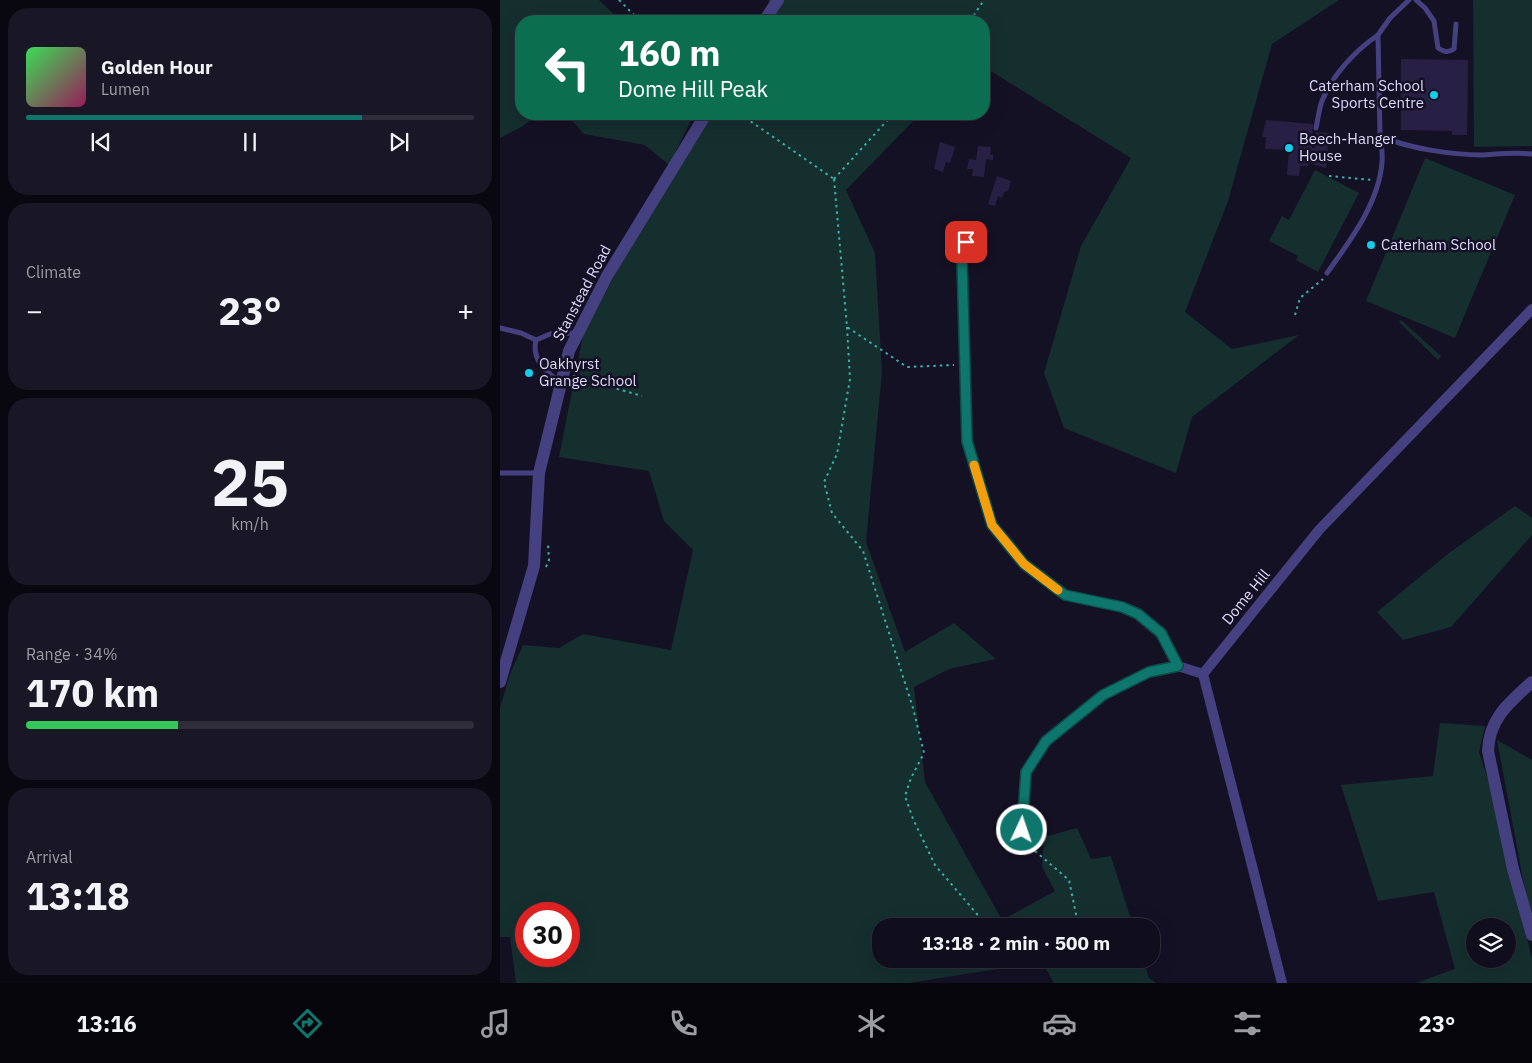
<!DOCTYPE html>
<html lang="en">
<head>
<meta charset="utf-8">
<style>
	:root { --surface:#100d1c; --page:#191625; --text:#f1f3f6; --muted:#9c9ca3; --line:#302d3b; --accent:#0f766e }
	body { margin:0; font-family:"IBM Plex Sans",sans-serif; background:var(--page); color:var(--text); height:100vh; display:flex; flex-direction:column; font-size:19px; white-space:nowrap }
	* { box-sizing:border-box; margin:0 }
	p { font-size:16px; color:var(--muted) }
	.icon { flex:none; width:28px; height:28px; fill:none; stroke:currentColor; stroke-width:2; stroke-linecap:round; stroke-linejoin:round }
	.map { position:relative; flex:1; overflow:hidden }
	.side { display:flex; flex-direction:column; gap:8px; padding:8px; background:#09070f; width:500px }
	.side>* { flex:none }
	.hud { position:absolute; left:15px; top:15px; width:475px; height:105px; border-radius:20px; box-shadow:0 5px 20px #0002,0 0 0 1px var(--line); background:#0b6e4f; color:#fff; overflow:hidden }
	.fabs { position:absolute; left:966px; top:918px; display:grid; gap:10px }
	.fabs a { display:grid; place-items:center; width:50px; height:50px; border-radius:50%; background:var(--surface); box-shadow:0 5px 20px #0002,0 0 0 1px var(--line); font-size:25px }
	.speed { position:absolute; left:15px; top:902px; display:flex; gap:10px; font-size:25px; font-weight:700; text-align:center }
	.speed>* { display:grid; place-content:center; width:65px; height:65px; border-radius:50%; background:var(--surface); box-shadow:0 5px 20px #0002,0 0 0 1px var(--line); line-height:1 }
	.speed .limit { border:8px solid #d22; background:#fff; color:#111 }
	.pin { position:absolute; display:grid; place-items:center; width:42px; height:42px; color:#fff; margin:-21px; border-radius:10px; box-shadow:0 2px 8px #0006 }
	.me { position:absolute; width:55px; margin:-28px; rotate:3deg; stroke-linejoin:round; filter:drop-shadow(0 0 4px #0008) }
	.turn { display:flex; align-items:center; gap:18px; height:105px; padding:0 20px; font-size:22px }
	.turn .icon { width:65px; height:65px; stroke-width:2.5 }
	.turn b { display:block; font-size:35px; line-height:42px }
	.big { font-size:38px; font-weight:700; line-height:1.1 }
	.side .widget { flex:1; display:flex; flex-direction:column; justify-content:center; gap:8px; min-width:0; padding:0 18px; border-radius:20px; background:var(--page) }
	.side .dial { align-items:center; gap:0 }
	.dial b { font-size:65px; line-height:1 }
	.song { display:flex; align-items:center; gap:15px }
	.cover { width:60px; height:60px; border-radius:8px; background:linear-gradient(135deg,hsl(130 70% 55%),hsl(330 70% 35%)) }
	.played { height:5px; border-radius:2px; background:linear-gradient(90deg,var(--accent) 75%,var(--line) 75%) }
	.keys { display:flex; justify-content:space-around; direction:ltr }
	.heat { display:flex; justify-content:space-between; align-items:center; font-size:28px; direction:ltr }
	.charge { height:8px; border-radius:4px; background:linear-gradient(90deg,#34c759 34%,var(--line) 0) }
	.trip { position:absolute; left:372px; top:918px; width:288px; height:50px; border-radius:20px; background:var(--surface); box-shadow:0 5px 20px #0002,0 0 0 1px var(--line); font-weight:700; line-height:50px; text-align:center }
	.tab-bar { display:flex; height:80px; justify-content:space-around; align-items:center; background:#06050b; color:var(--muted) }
	.tab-bar .icon { width:35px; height:35px }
	.tab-bar .current { color:var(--accent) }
	.tab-bar b { font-size:22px; color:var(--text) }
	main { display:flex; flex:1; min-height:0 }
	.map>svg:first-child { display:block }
	.green { fill:#152e2e; fill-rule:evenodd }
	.building { fill:#281f44 }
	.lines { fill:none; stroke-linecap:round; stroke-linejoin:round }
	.path { stroke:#3aaeac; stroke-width:2; stroke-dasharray:2.5 4; stroke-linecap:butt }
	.service { stroke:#45407f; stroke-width:5 }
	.minor { stroke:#45407f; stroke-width:10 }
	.tertiary { stroke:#45407f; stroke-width:12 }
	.route-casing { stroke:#0a4d48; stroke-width:12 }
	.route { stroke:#0f766e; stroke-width:9 }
	.slow { stroke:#f59e0b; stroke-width:9 }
	.poi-dot { fill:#15cceb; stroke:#151125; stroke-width:2 }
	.labels { text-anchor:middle; stroke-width:5; stroke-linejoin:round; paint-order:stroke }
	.poi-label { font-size:15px; fill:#ded8fc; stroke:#151125; text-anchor:start }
	.street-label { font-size:15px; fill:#ded8fc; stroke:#151125 }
</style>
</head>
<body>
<main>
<section class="side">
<div class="widget">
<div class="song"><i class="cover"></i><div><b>Golden Hour</b><p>Lumen</p></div></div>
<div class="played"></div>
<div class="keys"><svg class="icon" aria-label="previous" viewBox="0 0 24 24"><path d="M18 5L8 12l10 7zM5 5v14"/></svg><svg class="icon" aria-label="pause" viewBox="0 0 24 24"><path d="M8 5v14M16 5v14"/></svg><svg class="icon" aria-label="next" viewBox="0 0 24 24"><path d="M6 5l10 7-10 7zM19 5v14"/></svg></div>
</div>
<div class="widget"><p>Climate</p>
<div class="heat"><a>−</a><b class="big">23°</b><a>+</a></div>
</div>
<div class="widget dial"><b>25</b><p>km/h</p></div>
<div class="widget"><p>Range · 34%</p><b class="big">170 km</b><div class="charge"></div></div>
<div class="widget"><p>Arrival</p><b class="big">13:18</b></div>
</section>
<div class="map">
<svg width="1032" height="983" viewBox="0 0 1032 983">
	<rect width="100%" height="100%" fill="#151125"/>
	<g class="green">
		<path d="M0,0H99L121,21H21V114H38L23,126L0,138Z"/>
		<path d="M269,0H839L772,44L728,201L685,312L732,349L799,335L692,417L676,473L564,428L544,373L581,246L631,158L484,67V21H266Z"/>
		<path d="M973,0H1032V146L974,147Z"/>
		<path d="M67,114H194L169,165L145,145L84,134Z"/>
		<path d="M213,114H420L346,190L375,253L382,372L366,542L405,652L454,623L496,659L449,669L414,687L425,782L502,920L555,891L542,867L544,837L577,828L591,859L611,856L633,926H381V959H643L649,978L656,983H554L542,962L409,983H16L10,937H0V708L10,674L23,645L59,648L83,634L171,650L193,550L164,521L149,471L59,457L83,335L139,230ZM26,914H69V956H26Z"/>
		<path d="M925,158L1015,195L955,338L866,301Z"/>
		<path d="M815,170L859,193L818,272L796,260L798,256L769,241L782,216L789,220Z"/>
		<path d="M901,320L941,356L938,360L899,322Z"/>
		<path d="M1015,506L1032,518V535L951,627L903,640L877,612L949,553Z"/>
		<path d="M940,723L985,726L979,752L993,795L1032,959V983H916L955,969L934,892L878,901L841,785L933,776ZM975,926H1008V959H975Z"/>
		<path d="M997,740L1032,760V928Z"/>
	</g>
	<g class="building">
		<path d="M901,59L968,60L967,135H952V131L901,130Z"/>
		<path d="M766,120L813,124L812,148H815L816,132L829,133L826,168L809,163L808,166H800L799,176L787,175L789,150L765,149L766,137H762Z"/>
		<path d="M440,142L455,147L450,163L446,162L443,172L434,169Z"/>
		<path d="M478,146L491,147L490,155H493V160L486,159L484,177L472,176L473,169H467L469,159L476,160Z"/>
		<path d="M497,176L511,181L508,191L504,192L502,198L498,196L495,206L488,204Z"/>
	</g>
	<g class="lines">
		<g class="path">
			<path d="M119,0L140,21"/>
			<path d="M470,21L484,0"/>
			<path d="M240,114L334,179"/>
			<path d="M829,176L872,180"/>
			<path d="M334,179L347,327L407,367L454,365"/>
			<path d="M334,179L393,114"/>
			<path d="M795,315L800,298L823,279"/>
			<path d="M347,327L350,379L337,454L324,482L332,513L363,551L413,708L424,753L411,778L405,796L413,819L435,865L482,920L490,926"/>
			<path d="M73,376L142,396"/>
			<path d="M46,567L49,560L48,545"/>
			<path d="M535,851L569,880L578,924L577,926"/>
		</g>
		<g class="service">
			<path d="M909,0L890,18L878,35L880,135C903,148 954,155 982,155C999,154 1015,152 1032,154"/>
			<path d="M916,0L925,8L934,21L938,48C944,52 948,53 954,49L956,24"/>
			<path d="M816,128C818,119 819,109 822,101C832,75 856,50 878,35"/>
			<path d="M827,273C850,241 879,203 882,162C883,153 881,143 880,135"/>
			<path d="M0,328L21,333L36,340"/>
			<path d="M61,382C46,373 31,360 36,340L50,334L76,333"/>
			<path d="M0,473H39"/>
		</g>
		<g class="minor">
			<path d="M466,242L462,261L467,441L492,525L524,564L565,595L622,607L638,613L661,633L678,666L703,674"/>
			<path d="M528,844L523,830L526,772L546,741L603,695L649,672L678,666"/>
			<path d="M782,983L703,674L819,530L1032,309"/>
		</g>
		<g class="tertiary">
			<path d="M264,21L278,0"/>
			<path d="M0,682L34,566L39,473L69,351L107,276L206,114"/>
			<path d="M1032,682C1010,702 989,718 988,751L1013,869L1032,935"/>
		</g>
	</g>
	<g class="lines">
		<defs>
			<path id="route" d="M466,242L462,261L467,441L492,525L524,564L565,595L622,607L638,614L661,633L678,666L649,672L603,695L546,741L526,772L522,830"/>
		</defs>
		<use href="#route" class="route-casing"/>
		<use href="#route" class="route"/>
		<path class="slow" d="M474,465L492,525L524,564L558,590"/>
	</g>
	<g class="poi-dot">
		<circle cx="934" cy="95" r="5"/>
		<circle cx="789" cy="148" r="5"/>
		<circle cx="871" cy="245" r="5"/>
		<circle cx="29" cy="373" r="5"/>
	</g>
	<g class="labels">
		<g class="poi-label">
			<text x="924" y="91" text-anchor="end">Caterham School<tspan x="924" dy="17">Sports Centre</tspan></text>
			<text x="799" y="144">Beech-Hanger<tspan x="799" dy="17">House</tspan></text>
			<text x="881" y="250">Caterham School</text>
			<text x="39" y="369">Oakhyrst<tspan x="39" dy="17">Grange School</tspan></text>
		</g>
		<g class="street-label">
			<text transform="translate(82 293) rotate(-62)" y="5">Stanstead Road</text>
			<text transform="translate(746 597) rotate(-51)" y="5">Dome Hill</text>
		</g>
	</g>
</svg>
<div class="fabs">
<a><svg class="icon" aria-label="layers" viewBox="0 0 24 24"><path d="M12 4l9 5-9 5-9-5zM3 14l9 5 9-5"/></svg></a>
</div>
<div class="speed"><div class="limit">30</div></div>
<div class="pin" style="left:466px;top:242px;background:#d93025"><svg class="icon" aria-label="arrive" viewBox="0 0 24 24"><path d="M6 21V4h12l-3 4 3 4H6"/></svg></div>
<svg class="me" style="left:522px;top:830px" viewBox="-20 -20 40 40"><circle r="17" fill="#0f766e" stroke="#fff" stroke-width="3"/><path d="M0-11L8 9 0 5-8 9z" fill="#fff"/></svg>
<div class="trip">13:18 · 2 min · 500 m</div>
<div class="hud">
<div class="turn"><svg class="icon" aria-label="left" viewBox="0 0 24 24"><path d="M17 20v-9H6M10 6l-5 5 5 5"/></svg><div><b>160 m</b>Dome Hill Peak</div></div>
</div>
</div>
</main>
<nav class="tab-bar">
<b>13:16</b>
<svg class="icon current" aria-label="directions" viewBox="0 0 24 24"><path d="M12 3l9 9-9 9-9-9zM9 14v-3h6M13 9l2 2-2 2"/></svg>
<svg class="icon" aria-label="music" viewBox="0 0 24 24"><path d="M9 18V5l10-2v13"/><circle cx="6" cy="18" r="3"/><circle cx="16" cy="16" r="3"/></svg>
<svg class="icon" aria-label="phone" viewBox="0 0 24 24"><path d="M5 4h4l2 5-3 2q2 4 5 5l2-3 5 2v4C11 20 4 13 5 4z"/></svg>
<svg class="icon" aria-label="climate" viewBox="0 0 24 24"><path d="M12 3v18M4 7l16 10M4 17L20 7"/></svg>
<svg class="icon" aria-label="car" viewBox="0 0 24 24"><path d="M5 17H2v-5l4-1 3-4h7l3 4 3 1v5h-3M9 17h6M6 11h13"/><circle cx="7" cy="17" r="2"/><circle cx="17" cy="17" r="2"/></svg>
<svg class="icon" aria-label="filters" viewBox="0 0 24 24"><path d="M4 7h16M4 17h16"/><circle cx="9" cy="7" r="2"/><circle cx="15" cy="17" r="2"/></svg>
<b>23°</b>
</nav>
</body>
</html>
